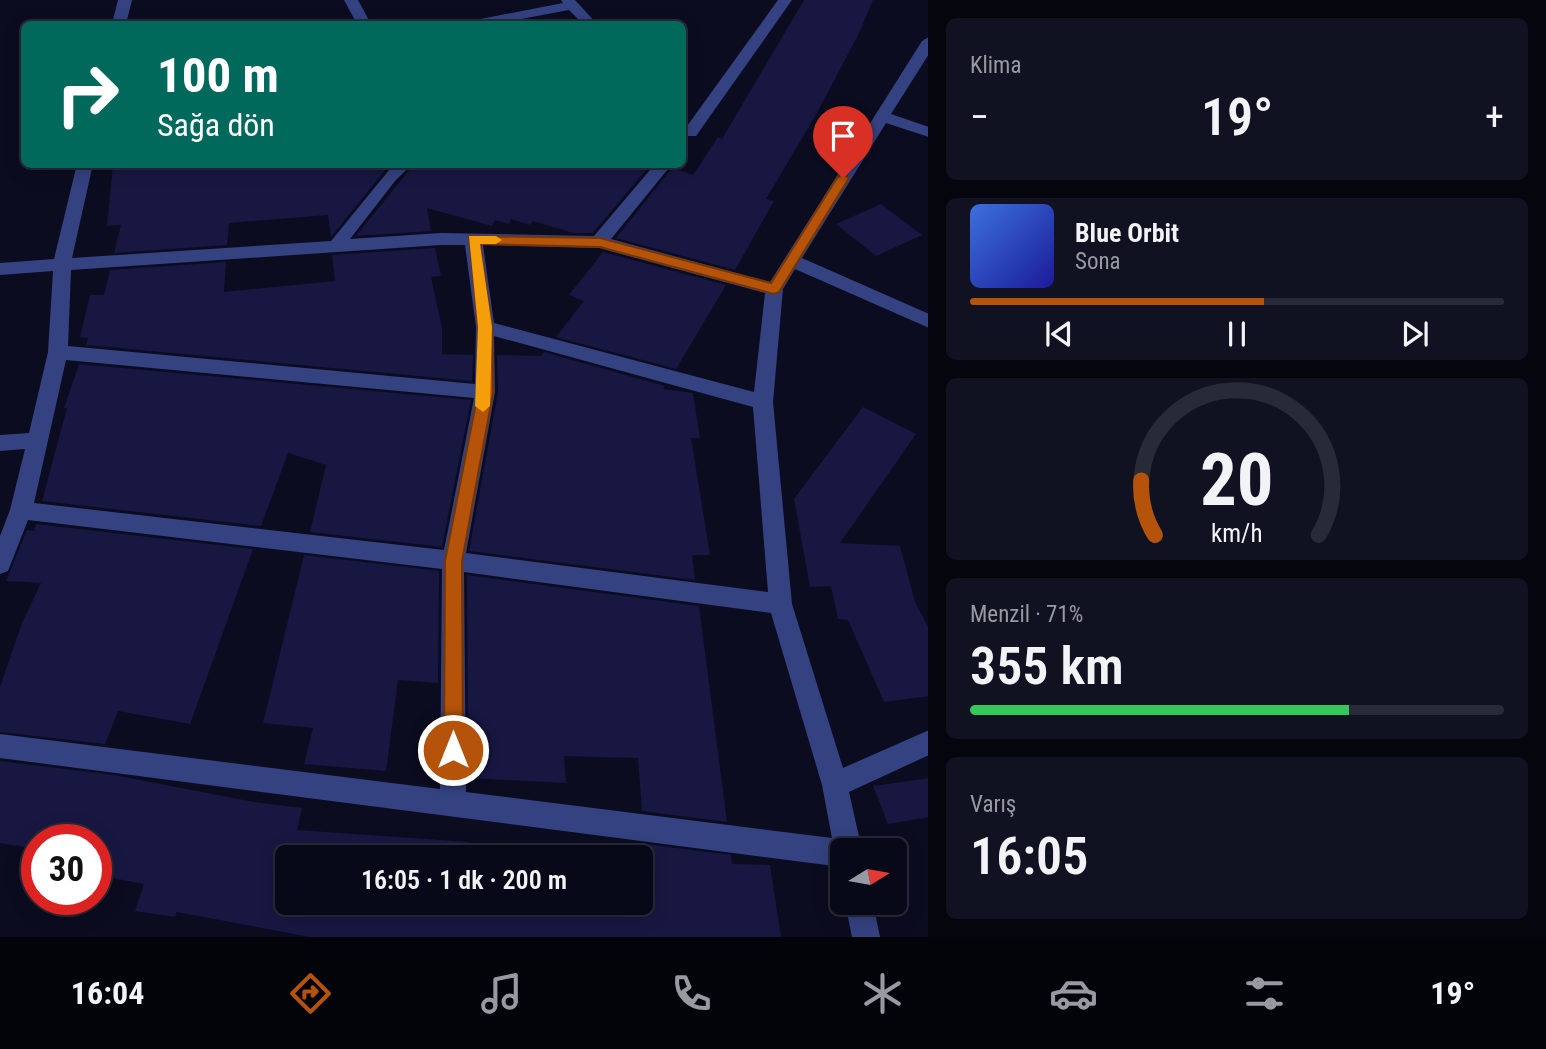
<!DOCTYPE html>
<html lang="tr">
<head>
<meta charset="utf-8">
<style>
	:root { --surface:#080918; --page:#111221; --text:#f1f3f6; --muted:#989aa2; --line:#292a37; --accent:#b45309 }
	body { margin:0; font-family:"Roboto Condensed",sans-serif; background:var(--page); color:var(--text); height:100vh; display:flex; flex-direction:column; font-size:26px; white-space:nowrap }
	* { box-sizing:border-box; margin:0 }
	p { font-size:23px; color:var(--muted) }
	.icon { flex:none; width:38px; height:38px; fill:none; stroke:currentColor; stroke-width:2; stroke-linecap:round; stroke-linejoin:round }
	.map { position:relative; flex:1; overflow:hidden }
	.side { display:flex; flex-direction:column; gap:18px; padding:18px; background:#04050d; width:618px }
	.side>* { flex:none }
	.top-card { position:absolute; left:21px; top:21px; width:665px; height:147px; border-radius:10px; box-shadow:0 4px 18px #0003,0 0 0 2px var(--line); background:#00695c; color:#fff; overflow:hidden }
	.needle { width:46px; rotate:79deg }
	.tools { position:absolute; left:830px; top:838px; display:grid; gap:14px }
	.tools a { display:grid; place-items:center; width:77px; height:77px; border-radius:10px; background:var(--surface); box-shadow:0 4px 18px #0003,0 0 0 2px var(--line); font-size:35px }
	.speed { position:absolute; left:21px; top:824px; display:flex; gap:14px; font-size:35px; font-weight:700; text-align:center }
	.speed>* { display:grid; place-content:center; width:91px; height:91px; border-radius:50%; background:var(--surface); box-shadow:0 4px 18px #0003,0 0 0 2px var(--line); line-height:1 }
	.speed .limit { border:10px solid #d22; background:#fff; color:#111 }
	.pin { position:absolute; display:grid; place-items:center; width:60px; height:60px; color:#fff; margin:-72px -30px; border-radius:50% 50% 50% 0; rotate:-45deg; box-shadow:0 0 7px #0007 }
	.pin .icon { rotate:45deg }
	.me { position:absolute; width:77px; margin:-38px; rotate:0deg; stroke-linejoin:round; filter:drop-shadow(0 0 5px #0008) }
	.turn { display:flex; align-items:center; gap:24px; height:147px; padding:0 21px; font-size:32px }
	.turn .icon { width:91px; height:91px; stroke-width:2.5 }
	.turn b { display:block; font-size:49px; line-height:60px }
	.big { font-size:52px; font-weight:600; line-height:1.1 }
	.side .tile { flex:1; display:flex; flex-direction:column; justify-content:center; gap:10px; min-width:0; padding:0 24px; border-radius:10px; background:var(--page) }
	.side .dial { align-items:center; gap:0 }
	.dial svg { height:182px; overflow:visible; fill:none; stroke:var(--line); stroke-width:7; stroke-linecap:round; text-anchor:middle }
	.dial text { fill:var(--text); stroke:none }
	.song { display:flex; align-items:center; gap:21px }
	.cover { width:84px; height:84px; border-radius:10px; background:linear-gradient(135deg,hsl(220 70% 55%),hsl(240 70% 35%)) }
	.played { height:7px; border-radius:4px; background:linear-gradient(90deg,var(--accent) 55%,var(--line) 55%) }
	.keys { display:flex; justify-content:space-around; direction:ltr }
	.heat { display:flex; justify-content:space-between; align-items:center; font-size:38px; direction:ltr }
	.charge { height:10px; border-radius:5px; background:linear-gradient(90deg,#34c759 71%,var(--line) 0) }
	.trip { position:absolute; left:275px; top:845px; width:378px; height:70px; border-radius:10px; background:var(--surface); box-shadow:0 4px 18px #0003,0 0 0 2px var(--line); font-weight:600; line-height:70px; text-align:center }
	.tabs { display:flex; height:112px; justify-content:space-around; align-items:center; background:#03040a; color:var(--muted) }
	.tabs .icon { width:49px; height:49px }
	.tabs .current { color:var(--accent) }
	.tabs b { font-size:32px; color:var(--text) }
	main { display:flex; flex:1; min-height:0 }
	.map>svg:first-child { display:block }
	.building { fill:#171742 }
	.lines { fill:none; stroke-linecap:round; stroke-linejoin:round }
	.minor { fill:#344281; fill-rule:evenodd }
	.route { fill:#b45309; stroke:#753606; stroke-width:2 }
	.slow { fill:#f59e0b }
</style>
</head>
<body>
<main>
<div class="map">
<svg width="929" height="937" viewBox="0 0 929 937">
	<rect width="100%" height="100%" fill="#0b0c20"/>
	<g class="building">
		<path d="M804,0H873L859,33L817,113L766,199L774,201L735,270L616,238L672,168L693,175L718,137L722,139Z"/>
		<path d="M113,164H390L331,237L328,215L229,223L227,245L114,253L121,225L107,226Z"/>
		<path d="M414,164H651L593,233H573L533,221L530,225L511,219L509,224L495,220L492,226L427,208L431,231L356,236Z"/>
		<path d="M881,204L922,235L876,256L836,224Z"/>
		<path d="M435,248L441,276L431,277L442,328V354L473,355L472,381L86,345L88,338L80,337L90,295H104L110,270L226,262L224,292L335,281L332,255Z"/>
		<path d="M603,252L726,285L676,369L556,337L584,301L569,295Z"/>
		<path d="M544,352L665,386L663,389L693,393L700,438H691L710,555H692L695,580L469,551L498,392L497,355L541,356Z"/>
		<path d="M79,364L471,400L442,547L310,532L326,465L288,453L261,526L42,501L67,408H64Z"/>
		<path d="M863,407L916,434L840,543L900,546L915,602L929,629V696L884,702L848,620L838,619L831,586L810,587L794,499Z"/>
		<path d="M36,524L253,549L190,724L118,711L105,744L0,732V687L22,623L41,583L6,581L27,530L34,531Z"/>
		<path d="M304,555L439,571L438,683L398,680L386,771L304,764L313,728L263,723Z"/>
		<path d="M467,575L699,606L727,822L642,811L638,758L564,756L566,783L468,778Z"/>
		<path d="M0,761L114,775L254,802L302,808L297,830L469,842L467,858H287V903H640V862H646L645,844L731,855L732,864L770,865L781,937H310L177,912L175,917L135,911L144,884L96,875V840H37V849L0,843Z"/>
		<path d="M929,778V817L888,824L873,786Z"/>
	</g>
	<g class="lines">
		<g class="minor">
			<path d="M118,0H132L126,24H112Z"/>
			<path d="M344,0H358L371,24H357Z"/>
			<path d="M561,0H575L597,24H583L569,10L494,24H468L475,20L563,3Z"/>
			<path d="M778,0H792L696,136H684L682,133Z"/>
			<path d="M929,37V54L891,114L929,127V137L886,123L802,258L929,314V328L795,269L783,289L773,402L792,604L843,768L929,730V755L849,792L862,850H842V867L0,758V734L440,789L442,569L28,520L8,571L0,574V536L10,510L25,449L0,451V435L29,433L48,352L53,271L0,275V263L54,259L77,164H93L72,258L331,241L394,164H412L395,181L350,239L441,233L594,236L655,164H672L611,239L770,282L922,41ZM441,245H465L476,327L475,384L68,346L71,270ZM483,245L599,248L765,293L754,392L494,323ZM494,336L753,407L768,592L466,553L495,392ZM66,360L474,398L444,550L34,503ZM464,572L771,613L822,785L832,838L466,792Z"/>
			<path d="M845,903H873L880,937H852Z"/>
		</g>
	</g>
	<path class="route" d="M843,174L849,178L779,292L774,294L600,247L480,244L492,327L493,393L462,561L463,750L460,756L453,759L446,756L444,750L445,561L478,393V327L469,236L600,238L771,283L837,178Z"/>
	<path class="slow" d="M469,236H496L502,240L496,244H480L492,327L490,406L483,412L475,406L478,327Z"/>
</svg>
<div class="tools">
<a><svg class="needle" viewBox="-14 -14 28 28"><path d="M0-13l5 13h-10z" fill="#e53935"/><path d="M0 13l5-13h-10z" fill="#989aa2"/></svg></a>
</div>
<div class="speed"><div class="limit">30</div></div>
<div class="pin" style="left:843px;top:178px;background:#d93025"><svg class="icon" aria-label="arrive" viewBox="0 0 24 24"><path d="M6 21V4h12l-3 4 3 4H6"/></svg></div>
<svg class="me" style="left:453px;top:750px" viewBox="-20 -20 40 40"><circle r="17" fill="#b45309" stroke="#fff" stroke-width="3"/><path d="M0-11L8 9 0 5-8 9z" fill="#fff"/></svg>
<div class="trip">16:05 · 1 dk · 200 m</div>
<div class="top-card">
<div class="turn"><svg class="icon" aria-label="right" viewBox="0 0 24 24"><path d="M7 20v-9h11M14 6l5 5-5 5"/></svg><div><b>100 m</b>Sağa dön</div></div>
</div>
</div>
<section class="side">
<div class="tile"><p>Klima</p>
<div class="heat"><a>−</a><b class="big">19°</b><a>+</a></div>
</div>
<div class="tile">
<div class="song"><i class="cover"></i><div><b>Blue Orbit</b><p>Sona</p></div></div>
<div class="played"></div>
<div class="keys"><svg class="icon" aria-label="previous" viewBox="0 0 24 24"><path d="M18 5L8 12l10 7zM5 5v14"/></svg><svg class="icon" aria-label="pause" viewBox="0 0 24 24"><path d="M8 5v14M16 5v14"/></svg><svg class="icon" aria-label="next" viewBox="0 0 24 24"><path d="M6 5l10 7-10 7zM19 5v14"/></svg></div>
</div>
<div class="tile dial"><svg viewBox="0 0 100 80">
<path d="M14 69A42 42 0 1 1 86 69"/>
<path d="M14 69A42 42 0 0 1 8 45" stroke="#b45309"/>
<text x="50" y="56" font-size="32" font-weight="700">20</text>
<text x="50" y="72" font-size="11">km/h</text>
</svg></div>
<div class="tile"><p>Menzil · 71%</p><b class="big">355 km</b><div class="charge"></div></div>
<div class="tile"><p>Varış</p><b class="big">16:05</b></div>
</section>
</main>
<nav class="tabs">
<b>16:04</b>
<svg class="icon current" aria-label="directions" viewBox="0 0 24 24"><path d="M12 3l9 9-9 9-9-9zM9 14v-3h6M13 9l2 2-2 2"/></svg>
<svg class="icon" aria-label="music" viewBox="0 0 24 24"><path d="M9 18V5l10-2v13"/><circle cx="6" cy="18" r="3"/><circle cx="16" cy="16" r="3"/></svg>
<svg class="icon" aria-label="phone" viewBox="0 0 24 24"><path d="M5 4h4l2 5-3 2q2 4 5 5l2-3 5 2v4C11 20 4 13 5 4z"/></svg>
<svg class="icon" aria-label="climate" viewBox="0 0 24 24"><path d="M12 3v18M4 7l16 10M4 17L20 7"/></svg>
<svg class="icon" aria-label="car" viewBox="0 0 24 24"><path d="M5 17H2v-5l4-1 3-4h7l3 4 3 1v5h-3M9 17h6M6 11h13"/><circle cx="7" cy="17" r="2"/><circle cx="17" cy="17" r="2"/></svg>
<svg class="icon" aria-label="filters" viewBox="0 0 24 24"><path d="M4 7h16M4 17h16"/><circle cx="9" cy="7" r="2"/><circle cx="15" cy="17" r="2"/></svg>
<b>19°</b>
</nav>
</body>
</html>
